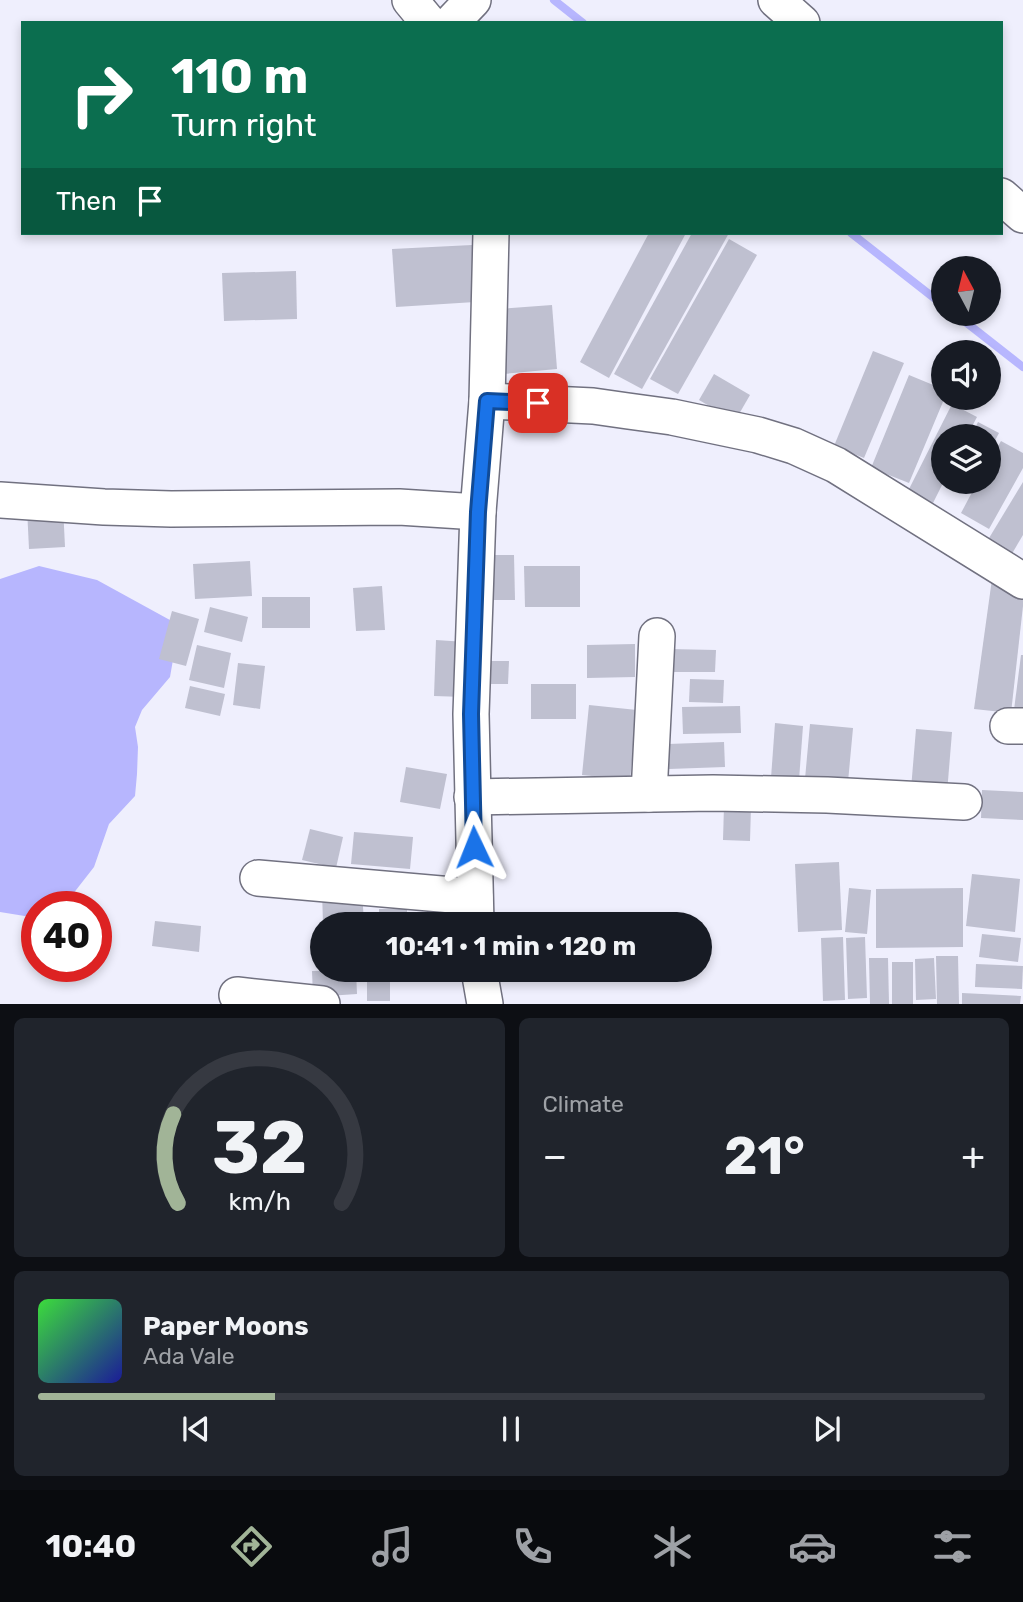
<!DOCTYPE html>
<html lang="en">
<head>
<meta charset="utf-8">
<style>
	:root { --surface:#171b24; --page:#20242c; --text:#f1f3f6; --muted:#9ea1a6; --line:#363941; --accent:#a1b497 }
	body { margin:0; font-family:Rubik,sans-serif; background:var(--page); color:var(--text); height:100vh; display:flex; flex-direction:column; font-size:26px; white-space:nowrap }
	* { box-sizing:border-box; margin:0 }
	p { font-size:23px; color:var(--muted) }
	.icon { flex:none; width:38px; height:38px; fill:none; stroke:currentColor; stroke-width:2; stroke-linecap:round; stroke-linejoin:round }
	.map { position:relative; height:1004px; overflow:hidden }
	.side { display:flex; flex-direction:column; gap:14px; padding:14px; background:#0d0f14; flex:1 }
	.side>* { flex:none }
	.guide { position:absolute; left:21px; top:21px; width:982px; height:214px; border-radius:0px; box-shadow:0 4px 10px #0003; background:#0b6e4f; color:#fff; overflow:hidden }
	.needle { width:46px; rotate:353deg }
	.buttons { position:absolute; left:931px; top:256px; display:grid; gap:14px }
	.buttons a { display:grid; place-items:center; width:70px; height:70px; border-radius:50%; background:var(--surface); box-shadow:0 4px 10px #0003; font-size:35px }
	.speed { position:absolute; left:21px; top:891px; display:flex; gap:14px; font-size:35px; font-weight:700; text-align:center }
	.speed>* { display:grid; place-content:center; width:91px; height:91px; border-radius:50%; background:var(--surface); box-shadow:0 4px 10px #0003; line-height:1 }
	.speed .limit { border:10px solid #d22; background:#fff; color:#111 }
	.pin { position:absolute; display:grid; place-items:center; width:60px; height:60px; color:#fff; margin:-30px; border-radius:14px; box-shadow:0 4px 10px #0006 }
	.me { position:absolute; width:77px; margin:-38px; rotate:358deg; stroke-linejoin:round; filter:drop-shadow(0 0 5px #0008) }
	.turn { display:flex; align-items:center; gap:24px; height:147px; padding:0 35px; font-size:32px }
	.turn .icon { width:91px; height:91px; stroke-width:2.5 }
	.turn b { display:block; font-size:49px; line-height:60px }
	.then { display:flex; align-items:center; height:66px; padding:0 35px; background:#0003; gap:14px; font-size:26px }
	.big { font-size:52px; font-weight:700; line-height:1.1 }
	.side .card { flex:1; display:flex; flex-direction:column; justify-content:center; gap:10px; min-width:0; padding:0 24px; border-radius:10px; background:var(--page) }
	.side .dial { align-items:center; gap:0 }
	.dial svg { height:182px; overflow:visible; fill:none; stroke:var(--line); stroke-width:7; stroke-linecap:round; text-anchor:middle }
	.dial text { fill:var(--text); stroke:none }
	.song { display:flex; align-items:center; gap:21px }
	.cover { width:84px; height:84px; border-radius:10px; background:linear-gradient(135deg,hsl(120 70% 55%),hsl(240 70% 35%)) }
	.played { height:7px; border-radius:4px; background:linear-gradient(90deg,var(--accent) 25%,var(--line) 25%) }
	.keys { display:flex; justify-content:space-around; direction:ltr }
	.heat { display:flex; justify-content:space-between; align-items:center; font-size:38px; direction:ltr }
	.side .tiles { flex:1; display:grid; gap:14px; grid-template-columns:1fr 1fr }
	.card:last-child { grid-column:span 2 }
	.trip { position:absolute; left:310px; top:912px; width:402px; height:70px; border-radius:35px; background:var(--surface); box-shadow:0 4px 10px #0003; font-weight:700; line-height:70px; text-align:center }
	.tab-bar { display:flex; height:112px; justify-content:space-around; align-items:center; background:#090b0e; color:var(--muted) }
	.tab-bar .icon { width:49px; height:49px }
	.tab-bar .selected { color:var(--accent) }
	.tab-bar b { font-size:32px; color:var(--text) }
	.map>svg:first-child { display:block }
	.water { fill:#b7b6fe }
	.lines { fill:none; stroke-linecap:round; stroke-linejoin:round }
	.stream { stroke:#b7b6fe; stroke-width:8 }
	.building { fill:#bfc0d0 }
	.minor-casing { stroke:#717180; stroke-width:38 }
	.minor { stroke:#fff; stroke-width:35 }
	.route-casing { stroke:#114b97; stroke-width:18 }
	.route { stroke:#1a73e8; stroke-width:12 }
</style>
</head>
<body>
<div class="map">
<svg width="1023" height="1004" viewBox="0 0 1023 1004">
	<rect width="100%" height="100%" fill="#efeffd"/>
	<path class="water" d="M39,566L97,580L179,625L170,677L142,710L135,727L138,747L137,774L135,796L109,824L94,867L69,899L58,906H37V918L0,912V579Z"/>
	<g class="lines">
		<g class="stream">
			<path d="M554,0L583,23"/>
			<path d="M851,233L943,305"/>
			<path d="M954,313L1023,367"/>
		</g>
	</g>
	<g class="building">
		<path d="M649,233H686L609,378L580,362Z"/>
		<path d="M692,233H729L642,389L614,374Z"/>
		<path d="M729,239L757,255L678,394L650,379Z"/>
		<path d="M472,245L475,302L396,307L392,249Z"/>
		<path d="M296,271L297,319L224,321L222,273Z"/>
		<path d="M552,305L557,369L504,374L499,309Z"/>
		<path d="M873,351L904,363L864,458L834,446Z"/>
		<path d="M714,374L750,395L735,421L699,400Z"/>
		<path d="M909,375L943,389V397H945L909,483L871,468Z"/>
		<path d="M952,404L977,417L967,436H943V483L933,503L908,491Z"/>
		<path d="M978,422L999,433L989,452V436H971Z"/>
		<path d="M1001,441L1023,453V468L989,529L961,513L978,481H989V462Z"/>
		<path d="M1023,482V535L1007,562L983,548Z"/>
		<path d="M63,506L65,547L29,549L27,508Z"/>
		<path d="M488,555H514L515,600H489Z"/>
		<path d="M250,561L252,596L195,599L193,564Z"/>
		<path d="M524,566H580V607H525Z"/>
		<path d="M992,579L1023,593V606L1011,713L974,709Z"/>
		<path d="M382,586L385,630L356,631L353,588Z"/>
		<rect x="262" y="597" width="48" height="31"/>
		<path d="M210,607L248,617L242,642L204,632Z"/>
		<path d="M172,611L199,619L186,666L159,659Z"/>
		<path d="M436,640L466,642L464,697L434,696Z"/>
		<path d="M635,644V677L587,678V645Z"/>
		<path d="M197,645L231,653L224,688L189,680Z"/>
		<path d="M669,649L716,650L715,672H669Z"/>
		<path d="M1021,655H1023V711L1014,710Z"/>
		<path d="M483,661H509L508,684H482Z"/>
		<path d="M238,663L265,666L260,709L233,705Z"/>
		<path d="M690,679L724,680L723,703L689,702Z"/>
		<rect x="531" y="684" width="45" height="35"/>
		<path d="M190,686L225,694L220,716L185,708Z"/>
		<path d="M589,705L637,710L630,780L582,775Z"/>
		<path d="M740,706L741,733L683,734L682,707Z"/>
		<path d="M775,723L803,726L799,780L771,778Z"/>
		<path d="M810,724L853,728L848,782L805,779Z"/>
		<path d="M916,729L952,732L947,793L911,789Z"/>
		<path d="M724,742L725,767L669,769L668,744Z"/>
		<path d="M406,767L447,774L440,809L400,802Z"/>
		<path d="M982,790L1023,792V820L981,818Z"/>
		<path d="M724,806H751L750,841L723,840Z"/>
		<path d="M310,829L343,837L336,868L302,860Z"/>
		<path d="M354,832L413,837L410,869L351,864Z"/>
		<path d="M839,862L842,930L798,932L795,864Z"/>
		<path d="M972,874L1020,879L1015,932L966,926Z"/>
		<path d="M849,888L871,890L867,934L845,932Z"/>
		<path d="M963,888V947L876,948V889Z"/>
		<path d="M362,889L364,924H323L322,891Z"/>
		<rect x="379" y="909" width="28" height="15"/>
		<path d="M457,911L458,924H426L425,913Z"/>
		<path d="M155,921L201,926L199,952L152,946Z"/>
		<path d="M982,934L1021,938L1018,962L979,957Z"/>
		<path d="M843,937L845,1000L823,1001L821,938Z"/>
		<path d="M865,937L867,998L848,999L846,938Z"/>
		<path d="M936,956H958L959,1004H937Z"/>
		<path d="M869,958H888L889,1004H870Z"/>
		<path d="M934,958L936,999L916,1000L915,959Z"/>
		<rect x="892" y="962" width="21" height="42"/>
		<path d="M976,964L1023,966L1022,989L975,987Z"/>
		<path d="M356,970L357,994L313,997L312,971Z"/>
		<path d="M390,972V1001H367V973Z"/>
		<path d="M962,993L1021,996L1020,1004H962Z"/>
	</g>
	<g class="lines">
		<defs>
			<g id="minor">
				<path d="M410,0L429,23"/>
				<path d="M776,0L802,23"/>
				<path d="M451,23L473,0"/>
				<path d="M1001,196L1023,215"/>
				<path d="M487,401L593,406L628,411L672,417L758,435L794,446L836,465L1023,581"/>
				<path d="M0,500L104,507L171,509L399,507L478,512"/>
				<path d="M1008,726H1023"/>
				<path d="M649,794L657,636"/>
				<path d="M472,797L713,793L827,795L964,802"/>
				<path d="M258,878L475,897"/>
				<path d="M476,924L471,714L478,512L487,401L491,233"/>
				<path d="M479,970L485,1004"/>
				<path d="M237,995L322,1004"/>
			</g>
		</defs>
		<use href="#minor" class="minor-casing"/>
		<use href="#minor" class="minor"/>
	</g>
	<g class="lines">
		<defs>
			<path id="route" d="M474,847L471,714L478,512L487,401L538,403"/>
		</defs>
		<use href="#route" class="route-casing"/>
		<use href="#route" class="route"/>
	</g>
</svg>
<div class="buttons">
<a><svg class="needle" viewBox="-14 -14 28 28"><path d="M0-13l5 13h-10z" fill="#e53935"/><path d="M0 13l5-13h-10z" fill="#9ea1a6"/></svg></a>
<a><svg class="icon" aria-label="sound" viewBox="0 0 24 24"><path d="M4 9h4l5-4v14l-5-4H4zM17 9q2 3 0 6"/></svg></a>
<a><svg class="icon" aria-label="layers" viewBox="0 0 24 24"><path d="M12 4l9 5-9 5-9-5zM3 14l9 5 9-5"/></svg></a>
</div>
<div class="speed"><div class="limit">40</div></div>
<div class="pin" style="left:538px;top:403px;background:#d93025"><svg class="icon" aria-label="arrive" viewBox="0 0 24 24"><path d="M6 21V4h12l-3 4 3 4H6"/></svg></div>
<svg class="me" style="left:474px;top:847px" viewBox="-20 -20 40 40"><path d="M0-17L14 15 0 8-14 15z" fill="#1a73e8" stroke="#fff" stroke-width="4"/></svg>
<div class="trip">10:41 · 1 min · 120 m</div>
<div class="guide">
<div class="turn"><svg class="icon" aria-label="right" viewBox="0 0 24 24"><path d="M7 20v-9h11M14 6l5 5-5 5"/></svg><div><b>110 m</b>Turn right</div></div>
<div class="then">Then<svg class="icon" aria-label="arrive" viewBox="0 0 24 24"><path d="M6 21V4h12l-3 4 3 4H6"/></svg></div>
</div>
</div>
<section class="side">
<div class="tiles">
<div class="card dial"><svg viewBox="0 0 100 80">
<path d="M14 69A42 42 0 1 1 86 69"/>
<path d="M14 69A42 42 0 0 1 12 30" stroke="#a1b497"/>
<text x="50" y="56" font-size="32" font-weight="700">32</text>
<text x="50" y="72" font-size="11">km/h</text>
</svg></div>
<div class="card"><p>Climate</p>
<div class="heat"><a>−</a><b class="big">21°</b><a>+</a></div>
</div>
<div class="card">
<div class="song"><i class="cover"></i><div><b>Paper Moons</b><p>Ada Vale</p></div></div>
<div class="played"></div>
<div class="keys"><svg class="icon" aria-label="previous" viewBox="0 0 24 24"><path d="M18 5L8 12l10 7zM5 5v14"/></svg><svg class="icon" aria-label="pause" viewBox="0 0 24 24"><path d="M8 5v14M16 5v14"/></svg><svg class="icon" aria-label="next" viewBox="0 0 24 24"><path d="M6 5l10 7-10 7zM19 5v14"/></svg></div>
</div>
</div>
</section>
<nav class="tab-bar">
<b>10:40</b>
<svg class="icon selected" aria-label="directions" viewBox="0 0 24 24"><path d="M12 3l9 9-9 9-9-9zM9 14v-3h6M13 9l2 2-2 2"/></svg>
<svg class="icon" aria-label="music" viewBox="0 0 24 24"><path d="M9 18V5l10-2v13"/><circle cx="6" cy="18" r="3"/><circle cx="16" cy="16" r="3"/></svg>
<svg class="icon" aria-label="phone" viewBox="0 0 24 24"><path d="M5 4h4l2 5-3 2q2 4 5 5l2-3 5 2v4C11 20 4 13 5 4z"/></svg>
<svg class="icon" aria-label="climate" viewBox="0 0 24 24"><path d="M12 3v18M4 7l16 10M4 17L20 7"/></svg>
<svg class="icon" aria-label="car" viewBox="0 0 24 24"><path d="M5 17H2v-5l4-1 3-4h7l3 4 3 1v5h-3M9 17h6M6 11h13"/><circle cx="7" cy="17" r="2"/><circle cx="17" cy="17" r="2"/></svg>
<svg class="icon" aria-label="filters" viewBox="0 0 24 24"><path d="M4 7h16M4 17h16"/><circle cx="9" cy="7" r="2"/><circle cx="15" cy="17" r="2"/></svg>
</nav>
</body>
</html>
